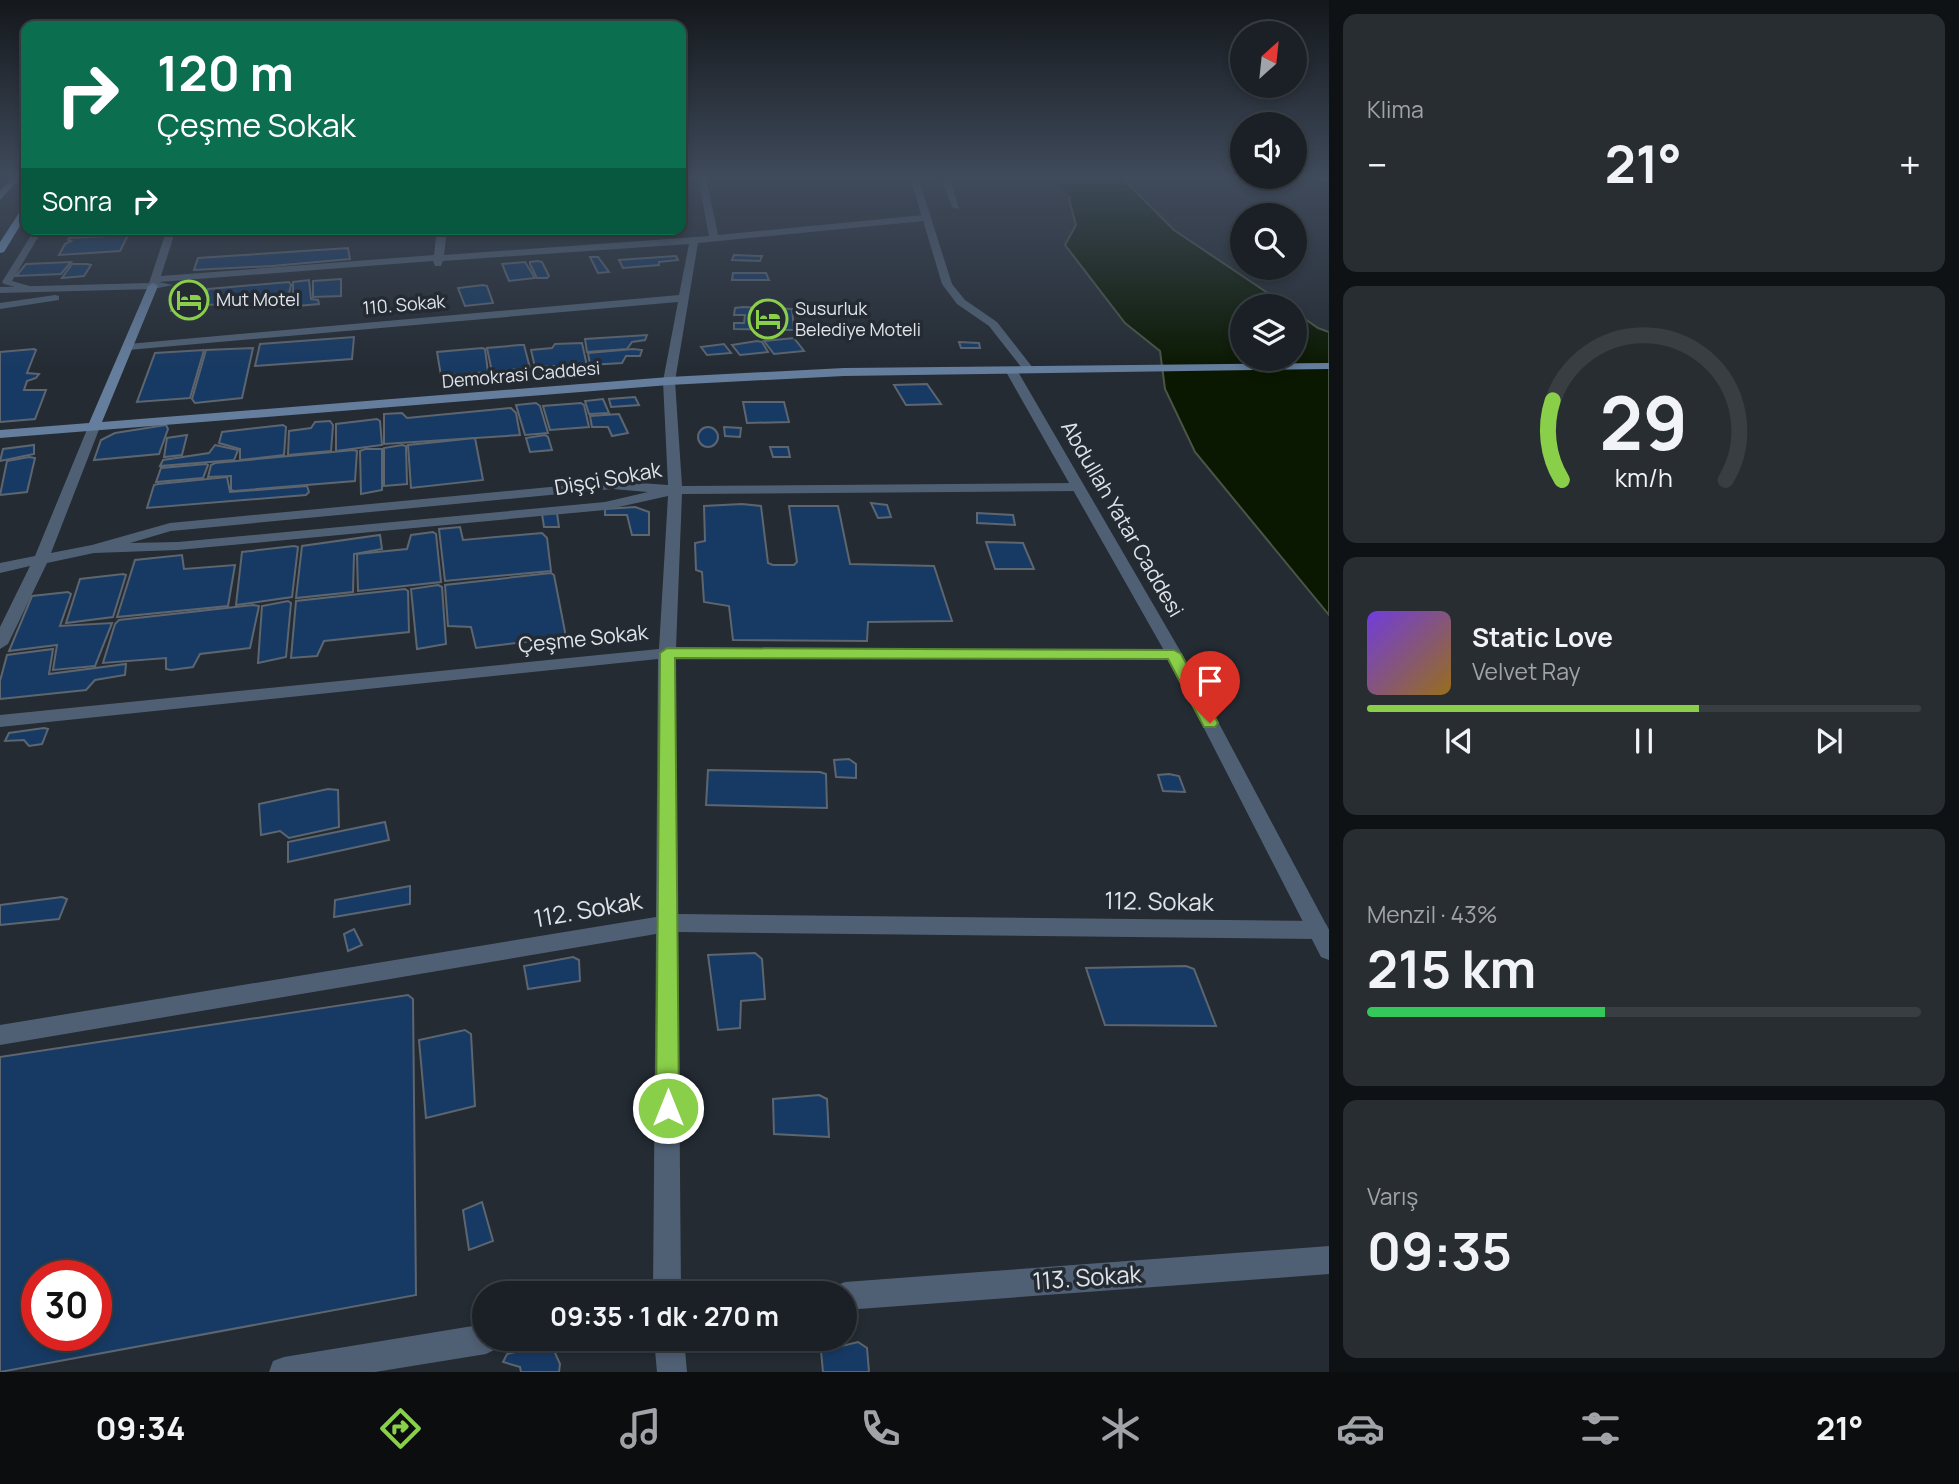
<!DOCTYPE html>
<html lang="tr">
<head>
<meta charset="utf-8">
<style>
	:root { --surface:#1b2026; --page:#282d32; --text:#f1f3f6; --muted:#a0a3a7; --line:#393e43; --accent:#89cf49 }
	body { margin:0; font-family:Manrope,sans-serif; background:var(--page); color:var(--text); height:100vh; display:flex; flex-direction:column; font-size:26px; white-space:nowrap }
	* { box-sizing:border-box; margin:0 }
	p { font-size:23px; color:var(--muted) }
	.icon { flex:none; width:38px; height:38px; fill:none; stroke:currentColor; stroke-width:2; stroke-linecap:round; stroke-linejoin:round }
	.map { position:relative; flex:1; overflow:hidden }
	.panel { display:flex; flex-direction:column; gap:14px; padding:14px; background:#0f1215; width:630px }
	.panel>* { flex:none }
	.hud { position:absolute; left:21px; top:21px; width:665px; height:214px; border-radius:14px; box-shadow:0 4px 10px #0003,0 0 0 2px var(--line); background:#0b6e4f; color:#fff; overflow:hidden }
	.needle { width:46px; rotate:27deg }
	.controls { position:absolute; left:1230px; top:21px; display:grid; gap:14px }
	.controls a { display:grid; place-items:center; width:77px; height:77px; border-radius:50%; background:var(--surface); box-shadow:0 4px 10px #0003,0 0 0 2px var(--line); font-size:35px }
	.speed { position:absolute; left:21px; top:1260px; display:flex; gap:14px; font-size:35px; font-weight:700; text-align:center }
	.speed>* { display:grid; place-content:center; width:91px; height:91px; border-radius:50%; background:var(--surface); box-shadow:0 4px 10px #0003,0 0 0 2px var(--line); line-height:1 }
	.speed .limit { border:10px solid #d22; background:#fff; color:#111 }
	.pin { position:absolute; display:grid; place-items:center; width:60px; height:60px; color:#fff; margin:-72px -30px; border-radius:50% 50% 50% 0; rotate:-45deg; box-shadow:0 0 7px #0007 }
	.pin .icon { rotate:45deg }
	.me { position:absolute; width:77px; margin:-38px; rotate:0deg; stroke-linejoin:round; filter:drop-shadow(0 0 5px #0008) }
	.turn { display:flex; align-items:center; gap:24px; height:147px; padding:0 21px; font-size:32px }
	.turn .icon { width:91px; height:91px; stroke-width:2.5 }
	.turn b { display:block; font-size:49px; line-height:60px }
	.then { display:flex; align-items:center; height:66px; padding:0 21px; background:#0003; gap:14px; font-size:26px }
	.big { font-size:52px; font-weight:700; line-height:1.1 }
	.panel .card { flex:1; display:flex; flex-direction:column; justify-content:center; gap:10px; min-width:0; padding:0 24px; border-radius:14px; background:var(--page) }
	.panel .dial { align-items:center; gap:0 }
	.dial svg { height:182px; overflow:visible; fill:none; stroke:var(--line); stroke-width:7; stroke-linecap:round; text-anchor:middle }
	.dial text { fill:var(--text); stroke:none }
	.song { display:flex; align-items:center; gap:21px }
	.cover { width:84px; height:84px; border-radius:10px; background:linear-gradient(135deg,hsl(260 70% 55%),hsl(40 70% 35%)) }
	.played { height:7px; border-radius:4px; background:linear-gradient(90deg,var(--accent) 60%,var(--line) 60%) }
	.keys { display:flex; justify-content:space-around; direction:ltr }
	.heat { display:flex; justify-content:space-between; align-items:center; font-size:38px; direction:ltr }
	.charge { height:10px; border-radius:5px; background:linear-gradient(90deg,#34c759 43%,var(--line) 0) }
	.trip { position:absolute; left:472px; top:1281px; width:385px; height:70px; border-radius:35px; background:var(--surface); box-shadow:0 4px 10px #0003,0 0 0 2px var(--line); font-weight:700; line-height:70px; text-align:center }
	.tab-bar { display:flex; height:112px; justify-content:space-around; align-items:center; background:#0b0d0f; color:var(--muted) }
	.tab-bar .icon { width:49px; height:49px }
	.tab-bar .on { color:var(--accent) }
	.tab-bar b { font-size:32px; color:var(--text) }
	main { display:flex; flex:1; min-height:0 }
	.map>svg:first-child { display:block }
	.water { fill:#0a1801; stroke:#4a5547; stroke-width:2 }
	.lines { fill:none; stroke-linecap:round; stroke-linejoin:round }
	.river { fill:#0a1801; fill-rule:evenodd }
	.building { fill:#173a64; stroke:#5d656f; stroke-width:2; fill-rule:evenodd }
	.service { fill:#506074; fill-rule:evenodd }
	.minor { fill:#506074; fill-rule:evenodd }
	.tertiary { fill:#506074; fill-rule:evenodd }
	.secondary { fill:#657e9d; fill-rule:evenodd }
	.trunk { fill:#7b9fcc; fill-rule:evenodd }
	.route { fill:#89cf49; stroke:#59872f; stroke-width:2 }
	.labels { text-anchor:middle; stroke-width:7; stroke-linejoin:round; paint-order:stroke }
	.far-poi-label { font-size:18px; fill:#e0e4ea; stroke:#242b33; text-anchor:start }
	.far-street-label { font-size:18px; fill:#e0e4ea; stroke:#242b33 }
	.street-label { font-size:21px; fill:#e0e4ea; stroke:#242b33 }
	.near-street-label { font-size:24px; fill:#e0e4ea; stroke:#242b33 }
</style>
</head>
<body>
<main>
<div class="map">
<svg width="1329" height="1372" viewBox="0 0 1329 1372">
	<rect width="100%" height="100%" fill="#242b33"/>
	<path class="water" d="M1069,177H1121L1174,230L1287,306H1242V359H1295V312L1318,328L1329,332V615L1195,452L1165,389L1160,351L1125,323L1065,245L1076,225L1069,199L1077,185Z"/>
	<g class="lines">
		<path class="river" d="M1051,177H1077L1135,230L1139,236L1135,242L1126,244L1117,242Z"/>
	</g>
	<g class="building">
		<path d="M128,235L120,251L59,255L65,244L71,241L68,240L69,238Z"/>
		<path d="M348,248L350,259L272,266L194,270L198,258Z"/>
		<path d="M734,255L759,256H762L760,261L732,260Z"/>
		<path d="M676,256L678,260L659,262V265L623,268L619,260Z"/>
		<path d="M590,257H598L609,272L598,273Z"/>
		<path d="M538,261L542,262L549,276L547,278H537L530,264V262Z"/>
		<path d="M71,262L61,274L16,276L26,264Z"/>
		<path d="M525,262L535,278L509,281L502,264Z"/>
		<path d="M72,264H87L91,265L84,276L62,278Z"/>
		<path d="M733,273H766L769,280H732Z"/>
		<path d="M341,279V296L313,297V281Z"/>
		<path d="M309,280L311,299L318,300L319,304L286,307L285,303L293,301V282Z"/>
		<path d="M289,282L291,285L288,298L258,301L254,297L233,299L229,304L204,305L208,289Z"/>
		<path d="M483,285L487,286L493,303L465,306L458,288Z"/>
		<path d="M205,288L203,309L171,311L177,290Z"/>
		<path d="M743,307L792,309L794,330L734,329V323H744L745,315H734L735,308Z"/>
		<path d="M647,335L645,340L632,342L627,349L587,352L585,339Z"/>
		<path d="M354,337L352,359L255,366L260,344Z"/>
		<path d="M794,338L804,351L774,354L764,341Z"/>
		<path d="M757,341L762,342L768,352L740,355L732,345Z"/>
		<path d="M959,342L979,343L980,348H961Z"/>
		<path d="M582,343L587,366L562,372L557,366L535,367L531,350L552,348L555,344Z"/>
		<path d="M724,344L731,353L707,355L701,347Z"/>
		<path d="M520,345H524L530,368L492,372L487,348Z"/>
		<path d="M253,348L242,398L195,403L192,399L206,350Z"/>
		<path d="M482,348L485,349L488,372L441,376L437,352Z"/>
		<path d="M34,349L36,350L27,373L39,374L36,378L27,381L24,390H46L35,419L0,422V352Z"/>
		<path d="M633,349L642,350L640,356H626L622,363L590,365L588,353Z"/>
		<path d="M204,350L190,398L137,402L155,353Z"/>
		<path d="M927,384L941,404L906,405L894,385Z"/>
		<path d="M635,397L639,405L611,407L609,399Z"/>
		<path d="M603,399L609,413L589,414L585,401Z"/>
		<path d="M743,402H784L789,422L747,423Z"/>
		<path d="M536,403L540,406L548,433L525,435L516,405Z"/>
		<path d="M581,403L584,405L589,427L550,430L543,406Z"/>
		<path d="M511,408L516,413L520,435L384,444V414L402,413L407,418Z"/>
		<path d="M619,414L628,433L612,436L608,427H592L590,416Z"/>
		<path d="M377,419L380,421L382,445L336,451V424Z"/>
		<path d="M330,421L333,425L331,451L288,455L289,431L311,428L315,422Z"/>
		<path d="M166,425L168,429L159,454L94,460L101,440L115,433Z"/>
		<path d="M283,425L286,427L284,455L240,460V449L219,443L222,432Z"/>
		<path d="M724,427L741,428L740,437L725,436Z"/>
		<circle cx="708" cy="437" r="10"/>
		<path d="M187,435L182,455L164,457L167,438Z"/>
		<path d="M545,435L548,437L552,450L530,452L526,438Z"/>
		<path d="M475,438L483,480L411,488L408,445Z"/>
		<path d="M34,445V454L0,461L3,449Z"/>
		<path d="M215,445L238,450L234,460L160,466L163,460L209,453Z"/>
		<path d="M402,445L406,446L407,484L384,486V448Z"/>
		<path d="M770,447H788L790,457H773Z"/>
		<path d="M365,449H382V490L361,494L360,451Z"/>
		<path d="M354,450L357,451L355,481L234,491L231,490V476L208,477L211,465L215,463Z"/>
		<path d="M29,457L35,458L27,492L0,495L7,461Z"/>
		<path d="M206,464L208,465L203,478L156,482L161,468Z"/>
		<path d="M227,477L230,492L307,486L309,492L306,495L147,508L154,485L158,484Z"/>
		<path d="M871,503L887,505L891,517L878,518Z"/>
		<path d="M742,504L761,506L768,563L773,565H794L797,562L789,506H838L850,564L934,566L952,621L868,622L867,641L733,640L729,606L704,602L702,572L696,570L695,543L705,541L704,506Z"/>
		<path d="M635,507L649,512V535H632L627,515H605V509Z"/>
		<path d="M557,513L559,527H544L542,514Z"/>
		<path d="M977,513L1013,515L1015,525L977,523Z"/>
		<path d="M460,527L463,540L542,533L547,538L551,571L445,581L439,529Z"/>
		<path d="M433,532L436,534L441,582L358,591L357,554L407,549L411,535Z"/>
		<path d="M380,535L382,549L354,554L353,592L296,598L302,546Z"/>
		<path d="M986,542L1023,543L1034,569H995Z"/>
		<path d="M294,546L298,547L292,597L236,605L242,552Z"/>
		<path d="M182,555L184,569L235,565L228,606L117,617L135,560Z"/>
		<path d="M551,573L554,575L566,637L476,648L471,627L448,626L445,585Z"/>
		<path d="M123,574L126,575L113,617L66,623L80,579Z"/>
		<path d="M438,585L442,587L446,644L417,649L411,589Z"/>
		<path d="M405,589L408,591L409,632L324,641L317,656L291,658L296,601Z"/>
		<path d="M68,592L71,594L60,626L112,623L95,666L53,670L57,645L9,651L32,596Z"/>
		<path d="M288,601L291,603L286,657L258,663L262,606Z"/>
		<path d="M253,605L259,606L250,648L200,654L193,667L171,670L166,669V658L103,663L115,624L119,620Z"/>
		<path d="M53,649L49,674L126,664L125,675L95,680L86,690L0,699V681L7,655Z"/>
		<path d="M44,728L48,729L42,744L29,746L24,740L5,741L9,733Z"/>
		<path d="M849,759L856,764V778L836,777L834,760Z"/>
		<path d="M708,770L820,772L826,774L827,808L706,805Z"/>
		<path d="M1169,774L1179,776L1185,792L1163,791L1158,775Z"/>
		<path d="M328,789L338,790L339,827L289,838L280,831L261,835L259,804Z"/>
		<path d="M385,822L389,840L288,862V842Z"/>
		<path d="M410,886V904L334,917L335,900Z"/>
		<path d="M62,897L67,899L59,919L0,925V905Z"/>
		<path d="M354,929L362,945L348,951L344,934Z"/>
		<path d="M755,953L762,959L765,999L741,1001L740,1028L718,1030L708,955Z"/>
		<path d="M573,957L579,960L580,981L528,989L524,966Z"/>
		<path d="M1186,966L1194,969L1216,1026L1105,1025L1086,968Z"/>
		<path d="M408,995L413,999L416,1295L0,1372V1057ZM37,1276H96V1335H37Z"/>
		<path d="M465,1030L471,1034L475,1106L426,1118L419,1040Z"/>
		<path d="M819,1095L827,1099L829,1137L774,1134L773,1099Z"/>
		<path d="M482,1202L493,1241L469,1250L463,1210Z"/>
		<path d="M858,1342L867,1348L869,1372H823L821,1351Z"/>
		<path d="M551,1344L560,1364L559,1372H521L520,1367L503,1362L507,1354Z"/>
	</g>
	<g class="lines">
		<g class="service">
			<path d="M941,177H949L959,209L952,207Z"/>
			<path d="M35,229H43L12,281L40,289L35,292L4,284L2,282Z"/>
		</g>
		<g class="minor">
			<path d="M698,177H706L718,235L924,215L928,218L924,221L698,243L675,381L682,486L1078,483L1085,487L1078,491L682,494L676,648L1174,649L1182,654L1174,659L675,658L678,914L1318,921L1326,924L1329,930L1326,936L1318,939L678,932L681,1293H653L656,934L0,1045V1025L656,917L658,659L0,727V715L659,649L668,496L605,510L178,550L94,553L47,563L8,644L0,649V627L30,566L0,573V563L35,556L88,427L94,423L100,427L51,553L92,545L170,523L613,481L668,485L663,381L678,302L128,350L122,347L128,344L679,295L689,244L443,261L441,266H435L433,261L159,282L173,285L153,289L0,293V287L149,283L167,229H176L161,276L434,255L437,229H447L444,255L709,236ZM613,489L648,492L605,502L178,542L130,543L171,531Z"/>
			<path d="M1315,177L1329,178V183L1316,179Z"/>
			<path d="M55,295L59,296V300L0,309V303Z"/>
			<path d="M1329,1246V1274L845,1310V1293H832L835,1286L845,1282Z"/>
			<path d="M485,1324V1339H501L496,1349L486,1354L375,1372H269L273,1361L284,1357Z"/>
			<path d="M654,1339H684L687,1372H657Z"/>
		</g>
		<g class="tertiary">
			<path d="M910,177H918L952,284L965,300L997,322L1033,368V372H1025L989,326L957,304L942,284Z"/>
			<path d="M1007,368L1017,370L1182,654L1329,930V960L1321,957L1166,654L1005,370Z"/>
		</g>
		<path class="secondary" d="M153,283L158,286L102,422L669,377L844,368L1329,363V369L844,376L669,385L0,438V430L89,423L148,286Z"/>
		<g class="trunk">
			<path d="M12,177H21L0,200V191Z"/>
			<path d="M26,206V216L4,252L0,253V242L23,207Z"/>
		</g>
	</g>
	<linearGradient id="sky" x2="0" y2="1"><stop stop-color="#14181c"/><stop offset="0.48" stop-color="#3f4a5b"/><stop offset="1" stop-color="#3f4a5b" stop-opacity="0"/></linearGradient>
	<rect width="1329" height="369" fill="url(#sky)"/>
	<path class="route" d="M667,648L1174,650L1181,654L1218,723L1215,727H1204L1168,659L675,658L679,1108L676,1116L668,1119L660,1116L656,1108L660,653Z"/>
	<defs>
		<symbol id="hotel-ring" viewBox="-11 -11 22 22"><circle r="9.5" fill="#242b33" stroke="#89cf49" stroke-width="1.5"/><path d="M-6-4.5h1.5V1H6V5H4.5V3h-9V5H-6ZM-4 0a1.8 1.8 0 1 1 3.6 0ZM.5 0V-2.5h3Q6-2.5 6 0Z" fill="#89cf49"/></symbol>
	</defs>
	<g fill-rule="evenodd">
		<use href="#hotel-ring" x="167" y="278" width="44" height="44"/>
		<use href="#hotel-ring" x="746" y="297" width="44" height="44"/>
	</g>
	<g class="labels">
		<g class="far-poi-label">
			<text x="216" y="306">Mut Motel</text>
			<text x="795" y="315">Susurluk<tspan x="795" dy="21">Belediye Moteli</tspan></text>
		</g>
		<g class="far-street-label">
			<text transform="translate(404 305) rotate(-5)" y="6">110. Sokak</text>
			<text transform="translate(521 375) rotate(-5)" y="6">Demokrasi Caddesi</text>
		</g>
		<g class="street-label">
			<text transform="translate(608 479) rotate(-10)" y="7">Dişçi Sokak</text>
			<text transform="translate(1122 519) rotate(60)" y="7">Abdullah Yatar Caddesi</text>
			<text transform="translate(583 639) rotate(-6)" y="7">Çeşme Sokak</text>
		</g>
		<g class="near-street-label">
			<text transform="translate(1159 902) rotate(1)" y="8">112. Sokak</text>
			<text transform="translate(588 910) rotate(-10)" y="8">112. Sokak</text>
			<text transform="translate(1087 1278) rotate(-4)" y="8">113. Sokak</text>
		</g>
	</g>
</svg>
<div class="controls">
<a><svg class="needle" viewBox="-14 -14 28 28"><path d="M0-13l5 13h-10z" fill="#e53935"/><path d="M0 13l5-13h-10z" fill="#a0a3a7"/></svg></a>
<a><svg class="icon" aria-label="sound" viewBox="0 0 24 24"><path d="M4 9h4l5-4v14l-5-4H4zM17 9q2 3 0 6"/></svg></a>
<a><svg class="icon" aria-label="search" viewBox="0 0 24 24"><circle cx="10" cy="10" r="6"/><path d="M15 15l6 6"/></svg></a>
<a><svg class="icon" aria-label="layers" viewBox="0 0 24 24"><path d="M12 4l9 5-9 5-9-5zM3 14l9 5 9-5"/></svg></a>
</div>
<div class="speed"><div class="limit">30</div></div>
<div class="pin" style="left:1210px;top:723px;background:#d93025"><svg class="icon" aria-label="arrive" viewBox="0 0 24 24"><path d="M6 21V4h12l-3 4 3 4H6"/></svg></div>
<svg class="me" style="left:668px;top:1108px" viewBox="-20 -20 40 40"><circle r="17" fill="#89cf49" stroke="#fff" stroke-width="3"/><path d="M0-11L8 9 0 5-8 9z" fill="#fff"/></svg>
<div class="trip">09:35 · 1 dk · 270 m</div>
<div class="hud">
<div class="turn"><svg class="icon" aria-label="right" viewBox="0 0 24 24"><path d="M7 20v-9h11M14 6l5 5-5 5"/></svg><div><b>120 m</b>Çeşme Sokak</div></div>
<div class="then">Sonra<svg class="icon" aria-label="right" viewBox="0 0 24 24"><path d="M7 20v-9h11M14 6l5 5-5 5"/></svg></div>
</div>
</div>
<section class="panel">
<div class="card"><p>Klima</p>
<div class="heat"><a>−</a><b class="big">21°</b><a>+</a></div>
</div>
<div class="card dial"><svg viewBox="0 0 100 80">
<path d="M14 69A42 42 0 1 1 86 69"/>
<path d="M14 69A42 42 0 0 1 10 34" stroke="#89cf49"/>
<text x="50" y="56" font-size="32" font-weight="700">29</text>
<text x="50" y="72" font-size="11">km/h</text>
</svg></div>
<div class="card">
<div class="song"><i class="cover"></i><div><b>Static Love</b><p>Velvet Ray</p></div></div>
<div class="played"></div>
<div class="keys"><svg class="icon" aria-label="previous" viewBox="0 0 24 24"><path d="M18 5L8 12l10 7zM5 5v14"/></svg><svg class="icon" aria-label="pause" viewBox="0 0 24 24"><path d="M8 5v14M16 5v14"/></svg><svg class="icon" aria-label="next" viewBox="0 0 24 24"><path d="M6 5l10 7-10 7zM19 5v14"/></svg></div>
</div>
<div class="card"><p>Menzil · 43%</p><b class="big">215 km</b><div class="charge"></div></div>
<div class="card"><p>Varış</p><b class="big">09:35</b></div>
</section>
</main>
<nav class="tab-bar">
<b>09:34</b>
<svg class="icon on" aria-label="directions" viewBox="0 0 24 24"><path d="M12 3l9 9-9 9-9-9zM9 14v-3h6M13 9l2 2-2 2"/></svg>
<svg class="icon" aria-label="music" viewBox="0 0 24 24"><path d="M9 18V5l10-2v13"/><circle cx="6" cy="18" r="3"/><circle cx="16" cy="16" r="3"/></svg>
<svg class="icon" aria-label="phone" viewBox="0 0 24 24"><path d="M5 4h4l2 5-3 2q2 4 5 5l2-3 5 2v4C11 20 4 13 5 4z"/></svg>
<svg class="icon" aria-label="climate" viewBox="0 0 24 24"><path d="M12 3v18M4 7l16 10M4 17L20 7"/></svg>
<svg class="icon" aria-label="car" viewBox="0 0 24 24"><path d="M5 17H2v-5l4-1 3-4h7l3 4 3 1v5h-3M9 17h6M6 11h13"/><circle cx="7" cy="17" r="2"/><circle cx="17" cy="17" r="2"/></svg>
<svg class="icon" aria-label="filters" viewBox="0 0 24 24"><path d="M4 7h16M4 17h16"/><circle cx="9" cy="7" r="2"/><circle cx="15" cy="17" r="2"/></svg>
<b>21°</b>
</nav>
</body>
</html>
